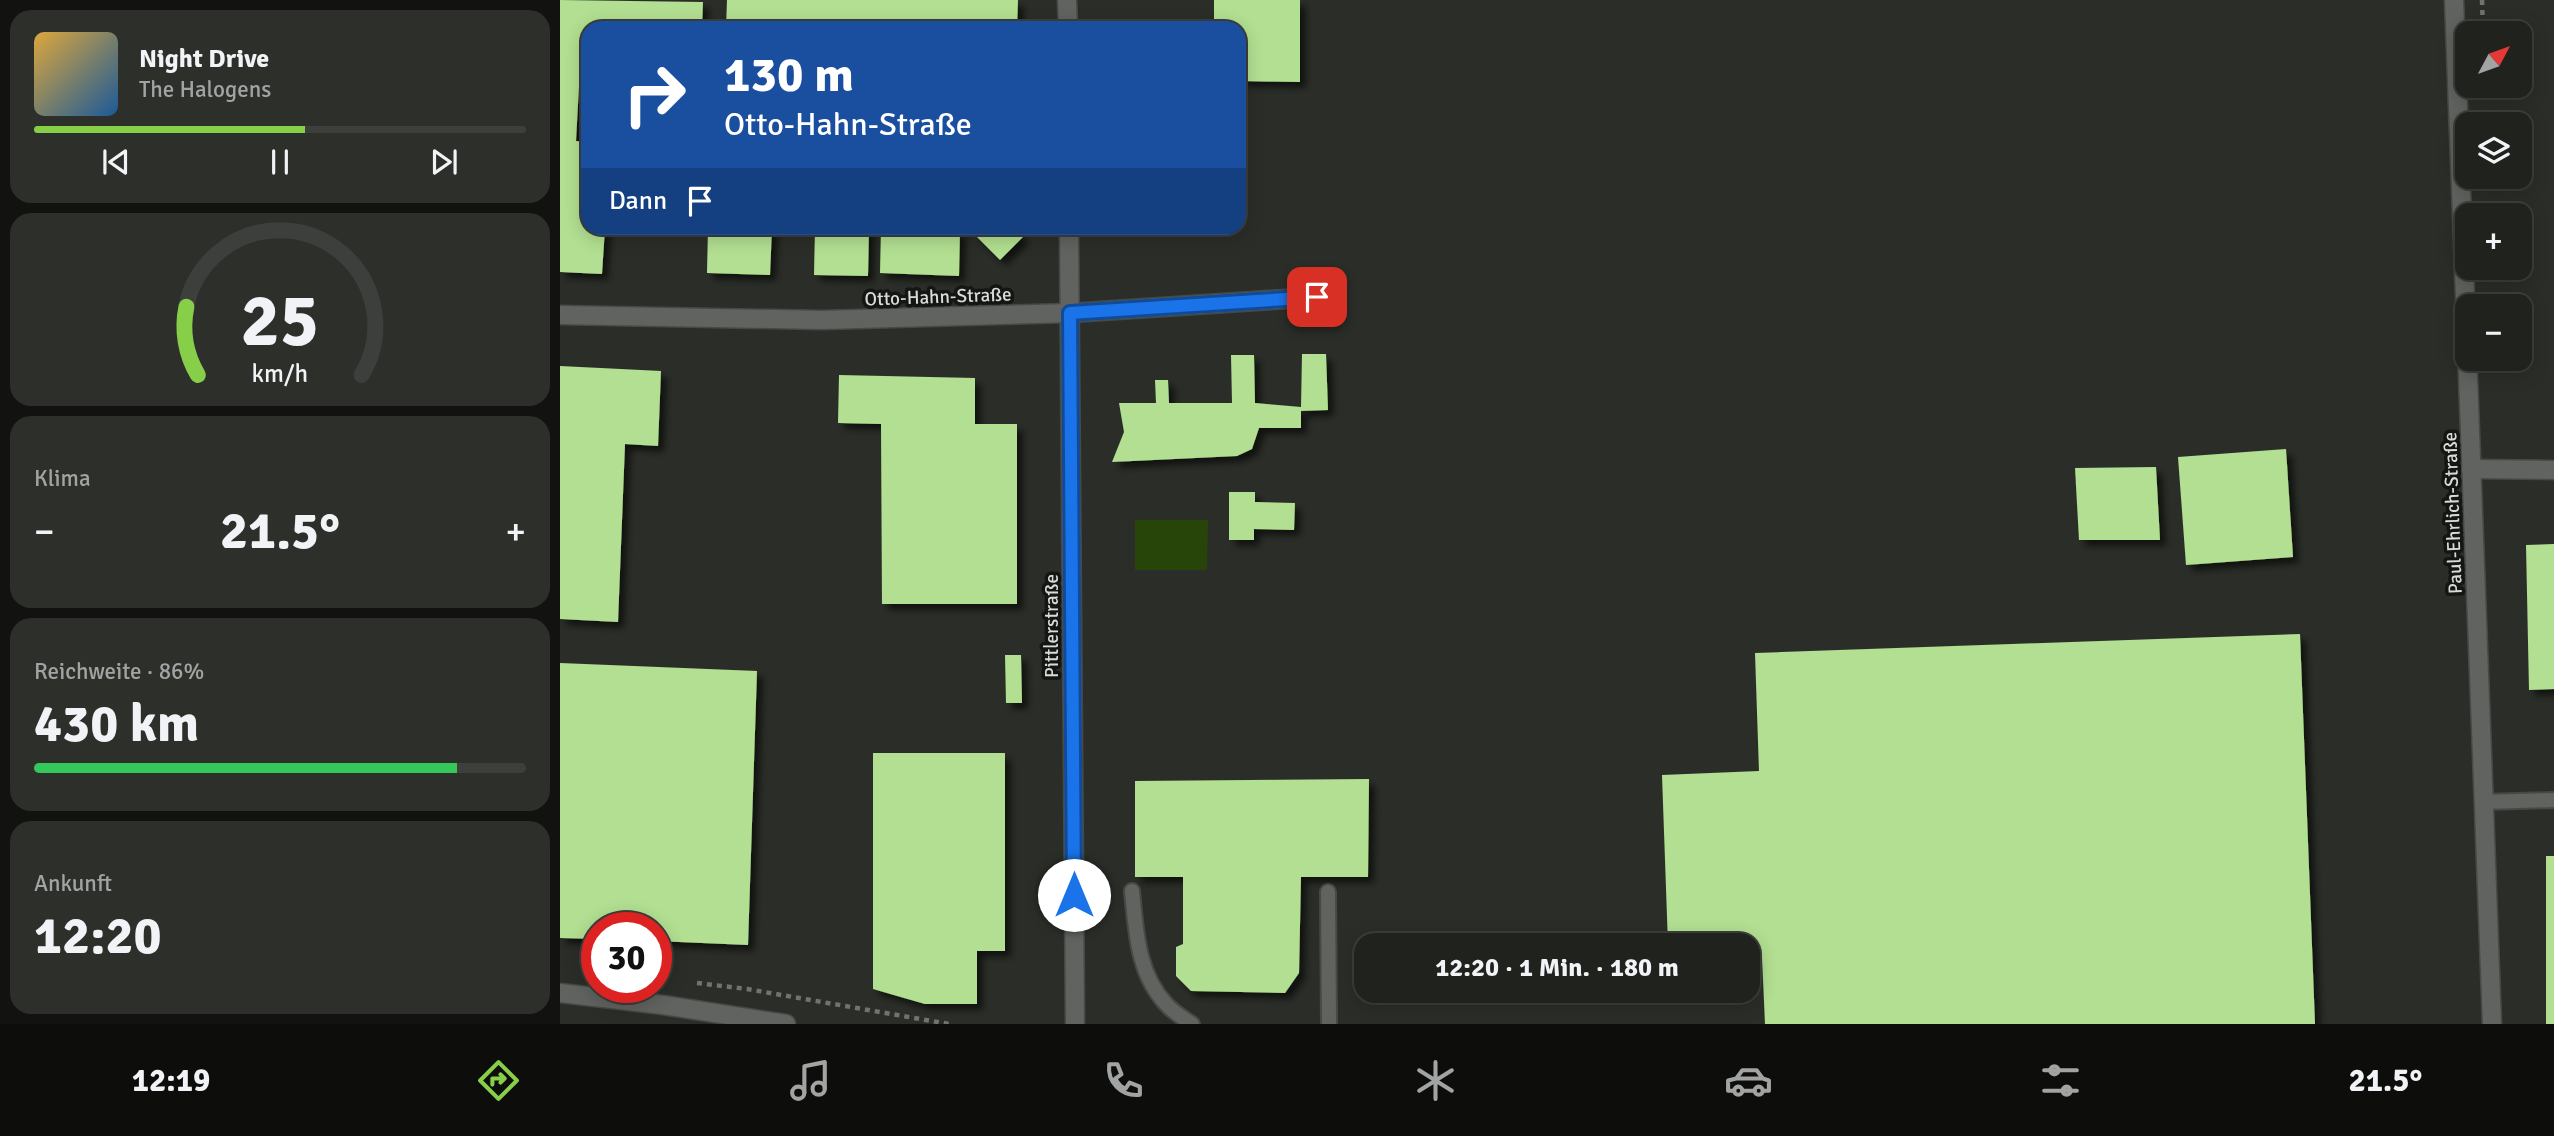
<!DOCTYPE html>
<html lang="de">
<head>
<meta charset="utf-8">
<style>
	:root { --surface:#20221e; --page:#2d2f2b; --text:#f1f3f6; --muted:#a2a4a4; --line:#3d3f3c; --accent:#88cf49 }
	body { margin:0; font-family:Signika,sans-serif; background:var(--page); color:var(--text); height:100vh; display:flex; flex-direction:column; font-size:26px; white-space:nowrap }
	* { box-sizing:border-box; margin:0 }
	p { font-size:23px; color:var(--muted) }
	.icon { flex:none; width:38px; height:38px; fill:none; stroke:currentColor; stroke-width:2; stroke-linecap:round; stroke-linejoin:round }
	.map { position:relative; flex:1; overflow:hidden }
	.panel { display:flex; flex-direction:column; gap:10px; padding:10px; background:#121310; width:560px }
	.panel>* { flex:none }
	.banner { position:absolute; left:21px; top:21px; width:665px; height:214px; border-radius:21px; box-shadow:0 4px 18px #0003,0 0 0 2px var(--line); background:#1a4fa0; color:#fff; overflow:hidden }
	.needle { width:46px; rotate:49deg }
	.fabs { position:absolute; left:1895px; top:21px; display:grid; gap:14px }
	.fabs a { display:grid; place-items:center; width:77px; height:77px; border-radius:14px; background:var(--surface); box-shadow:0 4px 18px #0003,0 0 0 2px var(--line); font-size:35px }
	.speed { position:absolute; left:21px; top:912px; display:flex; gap:14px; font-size:35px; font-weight:700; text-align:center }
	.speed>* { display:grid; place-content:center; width:91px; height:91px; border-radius:50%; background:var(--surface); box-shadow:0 4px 18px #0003,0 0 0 2px var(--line); line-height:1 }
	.speed .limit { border:10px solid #d22; background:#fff; color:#111 }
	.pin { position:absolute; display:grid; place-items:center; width:60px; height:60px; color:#fff; margin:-30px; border-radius:14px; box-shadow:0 4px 10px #0006 }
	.me { position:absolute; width:77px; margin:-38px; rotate:0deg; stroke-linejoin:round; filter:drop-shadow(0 0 5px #0008) }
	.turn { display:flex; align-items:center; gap:24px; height:147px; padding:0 28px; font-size:32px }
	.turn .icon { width:91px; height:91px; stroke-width:2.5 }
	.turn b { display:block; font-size:49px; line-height:60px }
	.then { display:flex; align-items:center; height:66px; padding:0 28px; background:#0003; gap:14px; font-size:26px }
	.big { font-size:52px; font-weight:800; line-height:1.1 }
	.panel .card { flex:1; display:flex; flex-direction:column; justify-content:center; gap:10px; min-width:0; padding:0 24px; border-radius:21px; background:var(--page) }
	.panel .dial { align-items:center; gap:0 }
	.dial svg { height:182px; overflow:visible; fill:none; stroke:var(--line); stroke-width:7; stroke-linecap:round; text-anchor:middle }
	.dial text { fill:var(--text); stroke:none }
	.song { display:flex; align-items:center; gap:21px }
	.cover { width:84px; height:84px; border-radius:10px; background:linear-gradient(135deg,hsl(40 70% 55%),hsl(210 70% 35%)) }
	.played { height:7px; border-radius:4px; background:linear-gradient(90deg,var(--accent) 55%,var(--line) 55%) }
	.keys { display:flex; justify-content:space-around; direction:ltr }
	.heat { display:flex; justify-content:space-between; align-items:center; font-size:38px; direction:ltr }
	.charge { height:10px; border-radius:5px; background:linear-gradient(90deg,#34c759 86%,var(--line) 0) }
	.trip { position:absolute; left:794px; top:933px; width:406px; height:70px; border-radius:21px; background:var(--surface); box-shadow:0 4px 18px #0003,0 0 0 2px var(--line); font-weight:800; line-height:70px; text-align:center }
	.dock { display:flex; height:112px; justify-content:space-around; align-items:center; background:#0d0e0c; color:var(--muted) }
	.dock .icon { width:49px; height:49px }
	.dock .on { color:var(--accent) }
	.dock b { font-size:32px; color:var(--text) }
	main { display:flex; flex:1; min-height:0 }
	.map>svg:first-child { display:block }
	.green { fill:#274508 }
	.building { fill:#b2df91; filter:url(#shadow) }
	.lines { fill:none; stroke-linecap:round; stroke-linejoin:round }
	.lane-casing { stroke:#474a44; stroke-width:18 }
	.street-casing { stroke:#474a44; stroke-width:21 }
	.path { stroke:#71746e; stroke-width:4.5; stroke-dasharray:5 5; stroke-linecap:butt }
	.lane { stroke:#616360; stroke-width:14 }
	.street { stroke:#616360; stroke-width:18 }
	.route-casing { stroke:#114b97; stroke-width:18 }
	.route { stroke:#1a73e8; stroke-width:12 }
	.labels { text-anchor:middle; stroke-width:7; stroke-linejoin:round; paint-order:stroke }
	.street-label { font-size:19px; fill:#d8dbd7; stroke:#141613 }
</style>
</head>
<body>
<main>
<section class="panel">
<div class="card">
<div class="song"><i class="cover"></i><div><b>Night Drive</b><p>The Halogens</p></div></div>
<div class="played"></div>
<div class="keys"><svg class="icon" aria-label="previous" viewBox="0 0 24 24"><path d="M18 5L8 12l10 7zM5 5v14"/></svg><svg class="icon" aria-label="pause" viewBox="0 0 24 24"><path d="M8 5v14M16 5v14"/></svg><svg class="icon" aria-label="next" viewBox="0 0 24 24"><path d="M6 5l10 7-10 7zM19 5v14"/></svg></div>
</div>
<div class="card dial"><svg viewBox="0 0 100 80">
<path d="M14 69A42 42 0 1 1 86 69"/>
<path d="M14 69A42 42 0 0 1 9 39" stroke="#88cf49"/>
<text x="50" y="56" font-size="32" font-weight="700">25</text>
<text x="50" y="72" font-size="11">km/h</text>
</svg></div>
<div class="card"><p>Klima</p>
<div class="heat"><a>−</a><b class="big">21.5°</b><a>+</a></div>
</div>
<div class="card"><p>Reichweite · 86%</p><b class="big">430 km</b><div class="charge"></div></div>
<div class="card"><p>Ankunft</p><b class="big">12:20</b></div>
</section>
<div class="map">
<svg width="1994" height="1024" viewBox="0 0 1994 1024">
	<defs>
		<filter id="shadow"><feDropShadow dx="6" dy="6" stdDeviation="3.5" flood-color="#0009"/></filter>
	</defs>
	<rect width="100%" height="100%" fill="#2b2e28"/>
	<path class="green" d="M575,520H648L647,570H575Z"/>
	<g class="building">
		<path d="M0,0L143,2L142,28H28V49H21L16,141L28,142V228H45L42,274L0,272Z"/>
		<path d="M167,0H458L457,28H166Z"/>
		<path d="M654,0H740V82L679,81V28H654Z"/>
		<path d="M148,228H212L210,275L147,273Z"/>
		<path d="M255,228H309L308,276L254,275Z"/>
		<path d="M321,228L400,230L399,276L320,273Z"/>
		<path d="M419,228H453L463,237L440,260L413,233Z"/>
		<path d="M742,354H766L768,410L741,411V428H699L692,449L677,456L552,462L564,432L559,403H596L595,380H608L609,403H672L671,355H694L695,403L741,407Z"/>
		<path d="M0,366L101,371L98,446L65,444L58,622L0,619Z"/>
		<path d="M279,375L415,378V424H457V604H322L321,424L278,423Z"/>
		<path d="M1726,449L1733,557L1626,565L1618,457Z"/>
		<path d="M1596,467L1600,540H1519L1515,468Z"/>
		<path d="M669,492H695V502L735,503L734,530L694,529V540H669Z"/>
		<path d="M1994,544V689L1969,690L1966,545Z"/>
		<path d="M1740,634L1755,1024H1205L1202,957H1188V945H1108L1102,775L1199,771L1195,653Z"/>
		<path d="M445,655H461L462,703H446Z"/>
		<path d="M0,663L197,671L188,945L96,941V928H37V939L0,938Z"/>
		<path d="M313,753H445V951H417V1004H365L313,989Z"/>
		<path d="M809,779L808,877H741L739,973L725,993L631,991L616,976V947L623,944V877H575V781Z"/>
		<rect x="1986" y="856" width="8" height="168"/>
	</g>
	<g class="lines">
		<defs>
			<g id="lane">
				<path d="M1924,802L1994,800"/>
				<path d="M572,891C576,930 577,973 606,1004C613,1012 623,1018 632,1024"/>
				<path d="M768,892L769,1024"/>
			</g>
			<g id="street">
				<path d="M507,0L508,28"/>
				<path d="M1894,0L1932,1024"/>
				<path d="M509,228L515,1024"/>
				<path d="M0,315L262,320L510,313L756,297"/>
				<path d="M1911,469L1994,470"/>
				<path d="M0,993L103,1005L226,1024"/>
			</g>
		</defs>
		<use href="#lane" class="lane-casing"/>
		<use href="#street" class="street-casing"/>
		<g class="path">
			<path d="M1922,0L1923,33"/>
			<path d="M137,983L187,989L389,1024"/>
		</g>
		<use href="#lane" class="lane"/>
		<use href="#street" class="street"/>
	</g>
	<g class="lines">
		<defs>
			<path id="route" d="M514,895L510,313L757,297"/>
		</defs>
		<use href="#route" class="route-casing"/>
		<use href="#route" class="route"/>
	</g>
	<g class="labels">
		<g class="street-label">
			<text transform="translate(378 296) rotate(-2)" y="7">Otto-Hahn-Straße</text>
			<text transform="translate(1892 513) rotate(-92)" y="7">Paul-Ehrlich-Straße</text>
			<text transform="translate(491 626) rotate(-90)" y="7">Pittlerstraße</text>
		</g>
	</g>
</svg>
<div class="fabs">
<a><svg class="needle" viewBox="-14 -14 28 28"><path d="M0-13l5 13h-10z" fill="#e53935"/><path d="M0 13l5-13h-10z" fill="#a2a4a4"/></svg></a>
<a><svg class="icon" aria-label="layers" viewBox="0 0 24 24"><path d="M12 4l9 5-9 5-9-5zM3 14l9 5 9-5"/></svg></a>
<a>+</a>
<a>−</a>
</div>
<div class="speed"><div class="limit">30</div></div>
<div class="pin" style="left:757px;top:297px;background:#d93025"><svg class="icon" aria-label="arrive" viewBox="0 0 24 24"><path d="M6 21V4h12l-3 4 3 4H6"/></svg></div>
<svg class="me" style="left:514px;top:895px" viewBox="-20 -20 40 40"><circle r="19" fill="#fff"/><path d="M0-13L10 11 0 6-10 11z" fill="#1a73e8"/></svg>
<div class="trip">12:20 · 1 Min. · 180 m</div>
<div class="banner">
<div class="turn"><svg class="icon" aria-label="right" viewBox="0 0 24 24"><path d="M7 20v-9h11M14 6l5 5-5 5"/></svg><div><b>130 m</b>Otto-Hahn-Straße</div></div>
<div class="then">Dann<svg class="icon" aria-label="arrive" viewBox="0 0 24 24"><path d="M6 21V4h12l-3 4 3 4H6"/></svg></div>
</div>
</div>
</main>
<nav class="dock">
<b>12:19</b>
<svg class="icon on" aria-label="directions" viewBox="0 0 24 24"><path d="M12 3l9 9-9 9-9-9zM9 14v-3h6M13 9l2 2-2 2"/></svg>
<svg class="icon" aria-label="music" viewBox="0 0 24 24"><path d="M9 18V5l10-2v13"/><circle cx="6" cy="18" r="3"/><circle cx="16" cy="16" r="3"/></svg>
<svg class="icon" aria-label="phone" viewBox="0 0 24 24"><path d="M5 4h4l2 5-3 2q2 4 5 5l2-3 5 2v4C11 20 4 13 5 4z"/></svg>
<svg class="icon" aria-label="climate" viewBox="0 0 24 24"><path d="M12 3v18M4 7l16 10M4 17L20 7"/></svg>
<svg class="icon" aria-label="car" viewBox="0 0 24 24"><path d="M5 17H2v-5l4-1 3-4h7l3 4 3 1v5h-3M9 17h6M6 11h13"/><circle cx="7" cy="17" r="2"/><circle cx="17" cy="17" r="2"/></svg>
<svg class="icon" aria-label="filters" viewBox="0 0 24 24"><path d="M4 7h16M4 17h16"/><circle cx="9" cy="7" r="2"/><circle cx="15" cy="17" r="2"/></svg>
<b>21.5°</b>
</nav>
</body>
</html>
